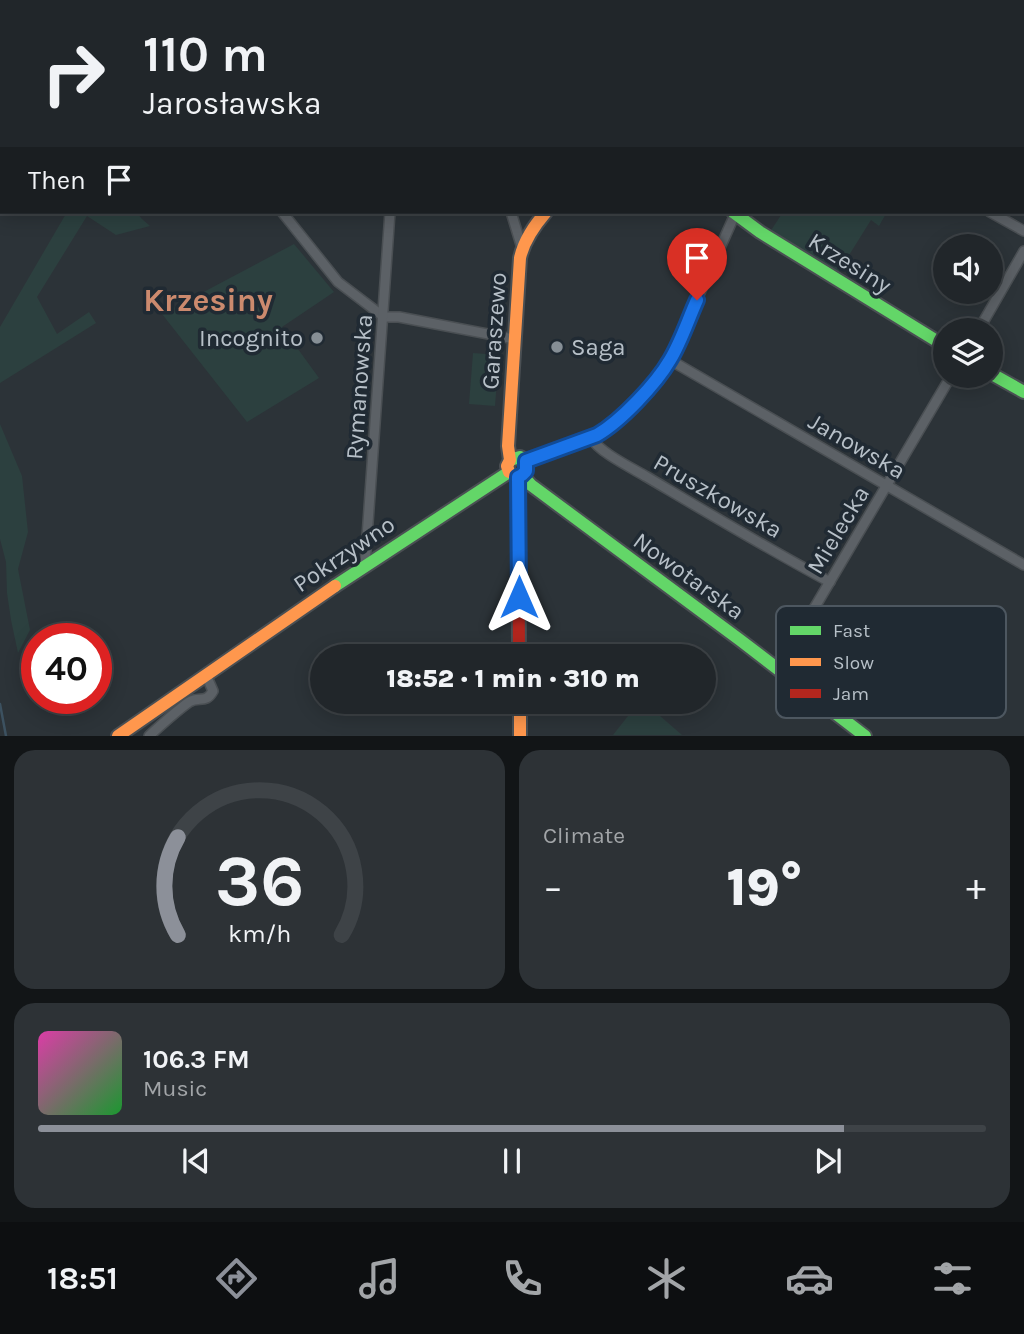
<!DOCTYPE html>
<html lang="en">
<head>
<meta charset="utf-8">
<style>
	:root { --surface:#21262a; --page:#2d3236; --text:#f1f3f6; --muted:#a2a5a8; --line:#3e4347; --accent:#8c9099 }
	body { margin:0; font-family:Karla,sans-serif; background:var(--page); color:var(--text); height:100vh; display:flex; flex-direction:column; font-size:26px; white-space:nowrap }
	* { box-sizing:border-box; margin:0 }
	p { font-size:23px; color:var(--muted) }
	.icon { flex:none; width:38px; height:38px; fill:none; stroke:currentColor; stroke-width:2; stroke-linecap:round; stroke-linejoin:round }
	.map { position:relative; height:736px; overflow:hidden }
	.details { display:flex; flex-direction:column; gap:14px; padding:14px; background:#121517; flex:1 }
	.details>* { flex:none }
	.guide { position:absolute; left:0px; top:0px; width:1026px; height:214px; box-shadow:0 4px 18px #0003,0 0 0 2px var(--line); background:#21262a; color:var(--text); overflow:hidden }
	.fabs { position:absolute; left:933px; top:234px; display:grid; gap:14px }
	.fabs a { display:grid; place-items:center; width:70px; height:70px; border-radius:50%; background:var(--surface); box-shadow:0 4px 18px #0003,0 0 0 2px var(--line); font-size:35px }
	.speed { position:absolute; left:21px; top:623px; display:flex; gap:14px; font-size:35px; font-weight:700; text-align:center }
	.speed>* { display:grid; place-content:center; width:91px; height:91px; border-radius:50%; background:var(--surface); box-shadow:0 4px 18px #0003,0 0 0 2px var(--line); line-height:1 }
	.speed .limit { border:10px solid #d22; background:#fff; color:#111 }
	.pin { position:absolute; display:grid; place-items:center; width:60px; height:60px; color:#fff; margin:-72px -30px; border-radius:50% 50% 50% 0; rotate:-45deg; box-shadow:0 0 7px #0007 }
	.pin .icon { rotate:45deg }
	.me { position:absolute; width:77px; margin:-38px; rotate:0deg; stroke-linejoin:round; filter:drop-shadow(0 0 5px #0008) }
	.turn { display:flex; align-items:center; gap:24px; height:147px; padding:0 28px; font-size:32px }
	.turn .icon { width:91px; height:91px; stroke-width:2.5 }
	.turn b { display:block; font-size:49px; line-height:60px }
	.then { display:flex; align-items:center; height:66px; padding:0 28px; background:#0003; gap:14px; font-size:26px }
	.big { font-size:52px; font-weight:800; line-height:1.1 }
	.details .widget { flex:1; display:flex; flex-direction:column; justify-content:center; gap:10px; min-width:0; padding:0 24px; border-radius:21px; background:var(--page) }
	.details .dial { align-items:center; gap:0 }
	.dial svg { height:182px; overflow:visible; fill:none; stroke:var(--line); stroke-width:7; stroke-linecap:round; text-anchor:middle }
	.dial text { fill:var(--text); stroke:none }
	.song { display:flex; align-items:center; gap:21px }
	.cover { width:84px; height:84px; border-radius:10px; background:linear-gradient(135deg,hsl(320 70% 55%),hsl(130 70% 35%)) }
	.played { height:7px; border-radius:4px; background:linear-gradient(90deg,var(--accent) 85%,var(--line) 85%) }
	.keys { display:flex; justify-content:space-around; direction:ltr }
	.heat { display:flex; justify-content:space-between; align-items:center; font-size:38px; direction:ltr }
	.details .tiles { flex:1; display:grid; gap:14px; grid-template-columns:1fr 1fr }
	.widget:last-child { grid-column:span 2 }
	.trip { position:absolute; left:310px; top:644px; width:406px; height:70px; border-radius:35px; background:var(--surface); box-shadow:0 4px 18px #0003,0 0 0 2px var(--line); font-weight:800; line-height:70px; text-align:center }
	.tab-bar { display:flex; height:112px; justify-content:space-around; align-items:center; background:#0d0f11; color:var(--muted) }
	.tab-bar .icon { width:49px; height:49px }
	.tab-bar .active { color:var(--accent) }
	.tab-bar b { font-size:32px; color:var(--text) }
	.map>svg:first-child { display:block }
	.green { fill:#2c403f }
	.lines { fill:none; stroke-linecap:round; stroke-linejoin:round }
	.stream { stroke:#3c5160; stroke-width:2.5 }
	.street-casing { stroke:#4a4f53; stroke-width:12 }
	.fast-casing { stroke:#4a4f53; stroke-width:16 }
	.slow-casing { stroke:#4a4f53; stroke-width:16 }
	.jam-casing { stroke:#4a4f53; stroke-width:16 }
	.street { stroke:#5c6166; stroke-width:9 }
	.fast { stroke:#63d668; stroke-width:12 }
	.slow { stroke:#ff974d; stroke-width:12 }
	.jam { stroke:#b3261e; stroke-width:12 }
	.route-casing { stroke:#114b97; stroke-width:18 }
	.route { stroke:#1a73e8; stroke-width:12 }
	.poi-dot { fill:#868f96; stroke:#202a33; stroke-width:2.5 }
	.labels { text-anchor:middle; stroke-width:7; stroke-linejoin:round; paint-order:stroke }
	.street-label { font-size:24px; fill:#b7c0c8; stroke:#202a33 }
	.poi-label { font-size:24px; fill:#b7c0c8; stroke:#202a33; text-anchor:end }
	.district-label { font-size:32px; font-weight:bold; fill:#cc8a6e; stroke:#202a33 }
	.key { fill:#202a33; stroke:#4d5760; stroke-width:2 }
	.key-label { font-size:19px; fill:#b7c0c8 }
</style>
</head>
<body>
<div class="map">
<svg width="1024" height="736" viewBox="0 0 1024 736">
	<rect width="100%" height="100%" fill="#2c3338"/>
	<g class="green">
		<path d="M67,212H136L142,219L150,226L116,235L87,216L37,297L57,334L89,312L96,323L0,383V327Z"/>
		<path d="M783,212H887L879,226L871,220L836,276L768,235Z"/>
		<path d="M294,244L334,292L282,327L319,378L247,422L162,314Z"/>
		<path d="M473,353L499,355L495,406L469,404Z"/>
		<path d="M0,424L22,476L28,532L18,569L30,630L18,653L11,620L7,593L6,562L0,539Z"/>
		<path d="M639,702H644L682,735H613Z"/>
	</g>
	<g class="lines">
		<path class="stream" d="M0,704L6,736"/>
		<defs>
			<g id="street">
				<path d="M113,0L114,2"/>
				<path d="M193,0L205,2"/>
				<path d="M128,2L129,0"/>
				<path d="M282,2V0"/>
				<path d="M576,2V0"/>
				<path d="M910,2L911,0"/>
				<path d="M282,212L338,282L384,317H399L514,339"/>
				<path d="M511,212L522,248"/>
				<path d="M990,212L1024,231"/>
				<path d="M978,331L1024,251"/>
				<path d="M670,360L1024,565"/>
				<path d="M591,438C599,452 632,468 647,477C708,513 768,549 830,582"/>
				<path d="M526,461C548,454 578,445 598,434C625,419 652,385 670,360L736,212"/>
				<path d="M365,565L390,212"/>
				<path d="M779,668L951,376"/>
				<path d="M832,710L885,641"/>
				<path d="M149,736C162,724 175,712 189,702C199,696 206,704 213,691L206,675"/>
			</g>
			<g id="fast">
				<path d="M733,212L760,232L945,346"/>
				<path d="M990,373L1024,392"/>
				<path d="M510,460L520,457L526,461V471L518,477"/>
				<path d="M522,475L531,485L740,640L865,736"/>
				<path d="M335,586L509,472"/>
			</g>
			<g id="slow">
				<path d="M588,0V2"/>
				<path d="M509,472L507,466L510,460L508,446L520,258C524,240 534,226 546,212"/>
				<path d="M520,702V736"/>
				<path d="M118,736L335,586"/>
			</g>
			<path id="jam" d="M518,477L519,656"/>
		</defs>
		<use href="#street" class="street-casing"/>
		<use href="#fast" class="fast-casing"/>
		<use href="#slow" class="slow-casing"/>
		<use href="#jam" class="jam-casing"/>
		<use href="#street" class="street"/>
		<use href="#fast" class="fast"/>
		<use href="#slow" class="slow"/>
		<use href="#jam" class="jam"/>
	</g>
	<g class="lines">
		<defs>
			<path id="route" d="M519,597L518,477L522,475L526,471V461L597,435C621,421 656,384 670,360C681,342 688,320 697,300"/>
		</defs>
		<use href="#route" class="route-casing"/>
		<use href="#route" class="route"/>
	</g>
	<g class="poi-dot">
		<circle cx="317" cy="338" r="7"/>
		<circle cx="557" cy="347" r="7"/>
	</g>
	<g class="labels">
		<g class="street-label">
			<text transform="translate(850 263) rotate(32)" y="8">Krzesiny</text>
			<text transform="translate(494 331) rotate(-86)" y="8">Garaszewo</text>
			<text transform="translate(359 387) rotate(-86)" y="8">Rymanowska</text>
			<text transform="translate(857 446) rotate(30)" y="8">Janowska</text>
			<text transform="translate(718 496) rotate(30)" y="8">Pruszkowska</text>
			<text transform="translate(838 530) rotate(-59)" y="8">Mielecka</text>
			<text transform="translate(344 554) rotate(-34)" y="8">Pokrzywno</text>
			<text transform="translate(689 576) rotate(36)" y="8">Nowotarska</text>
		</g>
		<g class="poi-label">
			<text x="303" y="346">Incognito</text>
			<text x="571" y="355" text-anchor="start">Saga</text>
		</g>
		<g class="district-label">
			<text x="208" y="311">Krzesiny</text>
		</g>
	</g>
	<rect x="776" y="606" width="230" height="112" rx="10" class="key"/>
	<rect x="790" y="626" width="31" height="9" fill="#63d668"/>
	<rect x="790" y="658" width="31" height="8" fill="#ff974d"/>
	<rect x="790" y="689" width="31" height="9" fill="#b3261e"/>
	<g class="key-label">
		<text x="833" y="637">Fast</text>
		<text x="833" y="669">Slow</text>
		<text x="833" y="700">Jam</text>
	</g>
</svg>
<div class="fabs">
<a><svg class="icon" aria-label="sound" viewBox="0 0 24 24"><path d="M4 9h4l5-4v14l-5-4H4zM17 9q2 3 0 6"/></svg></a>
<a><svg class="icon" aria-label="layers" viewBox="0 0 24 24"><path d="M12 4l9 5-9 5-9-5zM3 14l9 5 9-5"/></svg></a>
</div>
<div class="speed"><div class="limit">40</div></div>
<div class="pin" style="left:697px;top:300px;background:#d93025"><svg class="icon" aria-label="arrive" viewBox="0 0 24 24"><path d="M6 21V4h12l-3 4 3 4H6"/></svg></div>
<svg class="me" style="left:519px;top:597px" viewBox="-20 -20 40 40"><path d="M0-17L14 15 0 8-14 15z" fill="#1a73e8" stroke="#fff" stroke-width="4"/></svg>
<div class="trip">18:52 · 1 min · 310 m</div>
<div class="guide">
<div class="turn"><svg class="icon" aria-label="right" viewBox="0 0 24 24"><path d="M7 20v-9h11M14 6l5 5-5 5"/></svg><div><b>110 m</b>Jarosławska</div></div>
<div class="then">Then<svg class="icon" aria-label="arrive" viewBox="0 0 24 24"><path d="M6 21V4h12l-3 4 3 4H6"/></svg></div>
</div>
</div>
<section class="details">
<div class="tiles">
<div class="widget dial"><svg viewBox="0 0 100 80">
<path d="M14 69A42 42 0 1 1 86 69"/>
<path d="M14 69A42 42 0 0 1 14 26" stroke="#8c9099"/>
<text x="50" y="56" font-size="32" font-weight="700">36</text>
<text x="50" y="72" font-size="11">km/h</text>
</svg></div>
<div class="widget"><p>Climate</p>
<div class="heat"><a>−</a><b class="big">19°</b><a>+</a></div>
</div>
<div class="widget">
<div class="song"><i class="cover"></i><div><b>106.3 FM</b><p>Music</p></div></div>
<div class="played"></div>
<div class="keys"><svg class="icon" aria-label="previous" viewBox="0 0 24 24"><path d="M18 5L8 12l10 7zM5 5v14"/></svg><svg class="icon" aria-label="pause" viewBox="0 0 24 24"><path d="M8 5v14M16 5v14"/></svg><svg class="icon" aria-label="next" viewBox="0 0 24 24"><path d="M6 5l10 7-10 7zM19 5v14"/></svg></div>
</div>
</div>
</section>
<nav class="tab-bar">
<b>18:51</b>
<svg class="icon active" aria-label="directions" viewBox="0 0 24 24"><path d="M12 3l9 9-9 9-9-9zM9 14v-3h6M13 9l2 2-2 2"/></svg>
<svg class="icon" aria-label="music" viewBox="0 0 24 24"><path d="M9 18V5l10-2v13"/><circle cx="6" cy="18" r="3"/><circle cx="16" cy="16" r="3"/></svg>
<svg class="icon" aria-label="phone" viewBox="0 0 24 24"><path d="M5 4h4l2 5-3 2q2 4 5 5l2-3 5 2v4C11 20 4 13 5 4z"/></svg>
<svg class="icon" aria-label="climate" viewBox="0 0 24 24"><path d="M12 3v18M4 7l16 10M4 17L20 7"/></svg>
<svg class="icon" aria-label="car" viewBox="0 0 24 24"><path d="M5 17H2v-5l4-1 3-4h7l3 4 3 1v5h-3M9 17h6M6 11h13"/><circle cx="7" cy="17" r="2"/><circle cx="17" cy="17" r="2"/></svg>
<svg class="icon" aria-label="filters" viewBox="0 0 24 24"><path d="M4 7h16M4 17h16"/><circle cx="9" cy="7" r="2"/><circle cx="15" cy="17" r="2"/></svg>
</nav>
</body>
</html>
